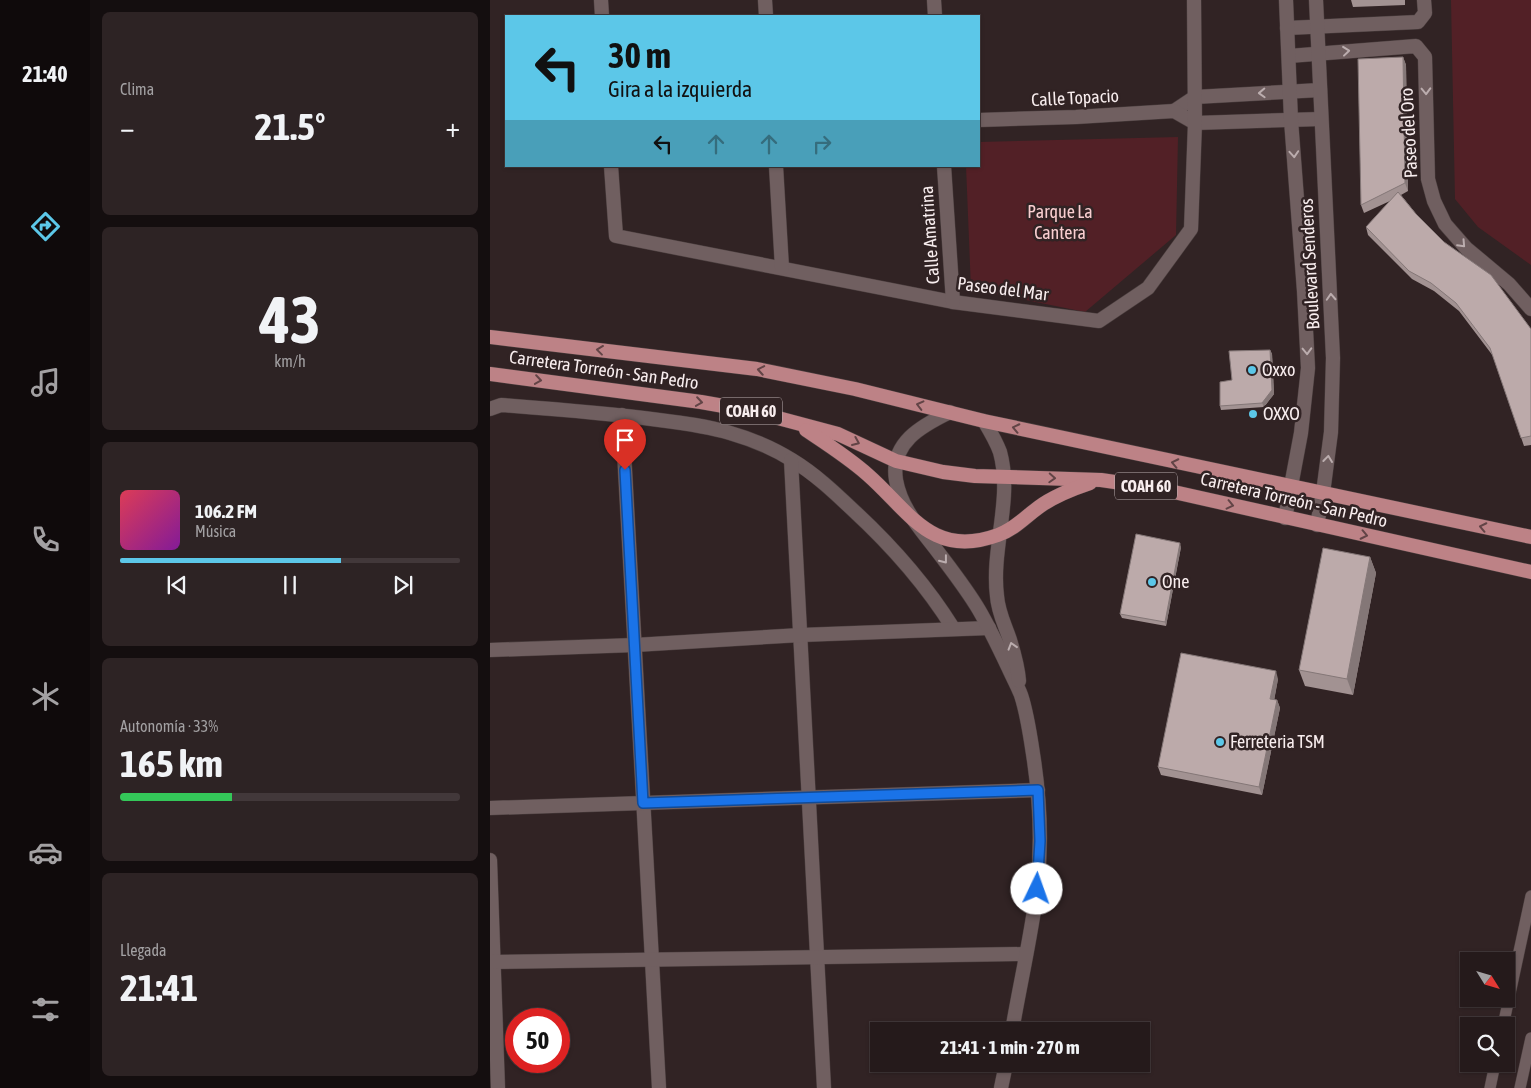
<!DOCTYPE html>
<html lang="es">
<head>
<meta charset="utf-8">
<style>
	:root { --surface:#251a1b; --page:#2d2324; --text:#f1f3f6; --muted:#a3a1a3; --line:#42383a; --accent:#5cc7e8 }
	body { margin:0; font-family:"Asap Condensed",sans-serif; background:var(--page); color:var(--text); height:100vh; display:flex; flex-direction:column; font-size:19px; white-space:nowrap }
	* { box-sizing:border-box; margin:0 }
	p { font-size:16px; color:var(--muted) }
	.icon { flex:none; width:28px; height:28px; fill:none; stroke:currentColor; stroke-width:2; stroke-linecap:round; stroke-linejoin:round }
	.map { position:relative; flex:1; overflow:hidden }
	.drawer { display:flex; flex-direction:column; gap:12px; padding:12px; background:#140e0f; width:400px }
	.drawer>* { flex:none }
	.hud { position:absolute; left:15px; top:15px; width:475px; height:152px; border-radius:0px; box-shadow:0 1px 4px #0004,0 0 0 1px var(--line); background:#5cc7e8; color:#111; overflow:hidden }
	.needle { width:32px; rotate:127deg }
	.buttons { position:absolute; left:970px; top:952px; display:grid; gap:10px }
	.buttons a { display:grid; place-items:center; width:55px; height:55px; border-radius:0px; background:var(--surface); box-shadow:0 1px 4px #0004,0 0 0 1px var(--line); font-size:25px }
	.speed { position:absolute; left:15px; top:1008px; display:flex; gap:10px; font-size:25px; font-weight:700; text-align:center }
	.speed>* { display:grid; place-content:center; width:65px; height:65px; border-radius:50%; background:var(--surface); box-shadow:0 1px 4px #0004,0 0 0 1px var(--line); line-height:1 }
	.speed .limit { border:8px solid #d22; background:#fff; color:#111 }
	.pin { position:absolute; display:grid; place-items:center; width:42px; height:42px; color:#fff; margin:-51px -21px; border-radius:50% 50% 50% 0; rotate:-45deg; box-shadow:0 0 5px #0007 }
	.pin .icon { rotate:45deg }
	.me { position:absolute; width:55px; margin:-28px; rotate:3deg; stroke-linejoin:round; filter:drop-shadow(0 0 4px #0008) }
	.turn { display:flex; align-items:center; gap:18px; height:105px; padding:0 20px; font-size:22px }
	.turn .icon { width:65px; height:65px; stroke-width:2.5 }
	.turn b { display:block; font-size:35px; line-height:42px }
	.lanes { display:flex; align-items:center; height:48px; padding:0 20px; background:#0003; justify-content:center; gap:25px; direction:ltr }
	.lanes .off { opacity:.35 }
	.big { font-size:38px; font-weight:700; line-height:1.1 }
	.drawer .tile { flex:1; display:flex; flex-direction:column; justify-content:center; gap:8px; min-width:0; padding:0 18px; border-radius:8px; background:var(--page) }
	.drawer .dial { align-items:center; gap:0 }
	.dial b { font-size:65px; line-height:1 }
	.song { display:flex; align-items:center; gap:15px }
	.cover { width:60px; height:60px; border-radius:8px; background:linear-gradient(135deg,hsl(350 70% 55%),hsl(290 70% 35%)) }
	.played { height:5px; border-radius:2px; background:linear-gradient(90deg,var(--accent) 65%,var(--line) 65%) }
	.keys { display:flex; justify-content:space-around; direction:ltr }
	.heat { display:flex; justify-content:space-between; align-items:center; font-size:28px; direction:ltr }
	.charge { height:8px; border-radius:4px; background:linear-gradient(90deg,#34c759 33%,var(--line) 0) }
	.trip { position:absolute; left:380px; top:1022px; width:280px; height:50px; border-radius:0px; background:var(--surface); box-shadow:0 1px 4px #0004,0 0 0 1px var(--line); font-weight:700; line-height:50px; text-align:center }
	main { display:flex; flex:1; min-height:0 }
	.menu { display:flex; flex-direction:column; width:90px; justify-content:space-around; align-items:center; background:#0f0a0b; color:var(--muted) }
	.menu .icon { width:35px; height:35px }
	.menu .current { color:var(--accent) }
	.menu b { font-size:22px; color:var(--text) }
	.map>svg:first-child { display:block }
	.green { fill:#522026 }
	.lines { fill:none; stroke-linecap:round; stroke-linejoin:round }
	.service-casing { stroke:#4a3e3e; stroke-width:12 }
	.minor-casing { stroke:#4a3e3e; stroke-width:15 }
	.secondary-casing { stroke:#4a3e3e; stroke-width:15 }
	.primary-casing { stroke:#4a3e3e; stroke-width:15 }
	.service { stroke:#705f60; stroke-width:11 }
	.minor { stroke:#705f60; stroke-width:14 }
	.secondary { stroke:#705f60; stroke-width:14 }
	.primary { stroke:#bd8286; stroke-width:14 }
	.wall { fill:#a29292 }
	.shaded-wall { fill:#847777 }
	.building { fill:#bcaaaa; stroke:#847777 }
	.oneway { stroke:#bbadae }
	.oneway2 { stroke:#624446 }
	.route-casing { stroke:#114b97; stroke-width:12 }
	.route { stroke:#1a73e8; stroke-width:9 }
	.poi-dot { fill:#5cc7e8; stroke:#312324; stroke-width:2 }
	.labels { text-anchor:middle; stroke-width:5; stroke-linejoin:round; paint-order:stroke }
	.shield { fill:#312324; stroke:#bcb0b1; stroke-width:1 }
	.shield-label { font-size:16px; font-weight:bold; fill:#f8edee }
	.street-label { font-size:18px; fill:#f8edee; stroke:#312324 }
	.park-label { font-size:18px; fill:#f9ced0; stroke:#312324 }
	.poi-label { font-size:18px; fill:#f8edee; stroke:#312324; text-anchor:start }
</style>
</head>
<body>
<main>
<nav class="menu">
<b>21:40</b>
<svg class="icon current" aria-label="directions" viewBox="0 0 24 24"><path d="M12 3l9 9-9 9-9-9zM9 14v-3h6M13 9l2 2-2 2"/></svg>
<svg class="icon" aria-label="music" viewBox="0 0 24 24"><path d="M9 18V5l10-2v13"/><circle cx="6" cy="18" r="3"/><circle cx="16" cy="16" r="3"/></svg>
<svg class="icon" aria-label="phone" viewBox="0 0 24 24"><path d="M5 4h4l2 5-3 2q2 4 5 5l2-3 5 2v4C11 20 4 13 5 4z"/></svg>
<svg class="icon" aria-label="climate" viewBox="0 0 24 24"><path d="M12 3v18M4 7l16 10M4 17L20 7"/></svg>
<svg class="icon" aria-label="car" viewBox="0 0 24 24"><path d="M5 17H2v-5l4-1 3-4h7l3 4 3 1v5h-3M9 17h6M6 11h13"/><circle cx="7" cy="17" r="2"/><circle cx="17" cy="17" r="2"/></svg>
<svg class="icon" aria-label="filters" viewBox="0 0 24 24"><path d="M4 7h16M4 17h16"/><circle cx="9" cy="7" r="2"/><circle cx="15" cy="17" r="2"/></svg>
</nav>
<section class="drawer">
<div class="tile"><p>Clima</p>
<div class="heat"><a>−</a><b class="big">21.5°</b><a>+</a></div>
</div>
<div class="tile dial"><b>43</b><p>km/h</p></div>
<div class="tile">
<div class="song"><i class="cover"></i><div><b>106.2 FM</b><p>Música</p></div></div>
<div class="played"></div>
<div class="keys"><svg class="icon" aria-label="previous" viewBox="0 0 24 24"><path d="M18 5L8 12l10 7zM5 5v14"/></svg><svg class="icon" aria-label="pause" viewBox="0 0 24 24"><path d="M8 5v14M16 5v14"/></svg><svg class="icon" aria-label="next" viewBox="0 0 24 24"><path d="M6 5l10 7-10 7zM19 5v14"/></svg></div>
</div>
<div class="tile"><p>Autonomía · 33%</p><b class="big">165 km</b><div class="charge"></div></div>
<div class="tile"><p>Llegada</p><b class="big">21:41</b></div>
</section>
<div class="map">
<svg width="1041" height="1088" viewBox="0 0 1041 1088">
	<rect width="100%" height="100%" fill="#312324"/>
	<g class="green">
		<path d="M961,0H1041V265L988,227L965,199Z"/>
		<path d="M688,137L686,235L595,312L481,289L476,166H489V142Z"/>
	</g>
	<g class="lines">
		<defs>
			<g id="service">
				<path d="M1013,1026L1041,896"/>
				<path d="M1000,1088L1005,1064"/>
				<path d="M1030,1088L1041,1038"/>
			</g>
			<g id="minor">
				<path d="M111,0L112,16"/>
				<path d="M275,0L276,16"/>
				<path d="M444,0L445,16"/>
				<path d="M797,28L928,22L935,13L934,0"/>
				<path d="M799,56L926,46L935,57L938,179L944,201L955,224L976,248L1019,284L1041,309"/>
				<path d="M684,111L705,97L830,90"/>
				<path d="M489,120L586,117L684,111L705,123L831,119"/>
				<path d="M121,166L126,236L463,302L609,321L658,288L701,229L705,123L704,0"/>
				<path d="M286,166L292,268"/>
				<path d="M454,166L463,302"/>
				<path d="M0,409L11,405C64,409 117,413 169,420C193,423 217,426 240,433C261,439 283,448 302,460C325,474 344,492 363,510C402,546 435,583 463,628"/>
				<path d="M132,415L169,1088"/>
				<path d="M301,460L334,1088"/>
				<path d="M0,650L145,645L311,635L499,628"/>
				<path d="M0,808L548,790"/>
				<path d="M0,860L8,1088"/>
				<path d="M0,962L536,954"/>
			</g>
			<g id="secondary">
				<path d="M826,0L843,358L841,432L833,493L827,525"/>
				<path d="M460,412C431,426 400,443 406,480C411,508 429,527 445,548C460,568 476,588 489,610C500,629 509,648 518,667C522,676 527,685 531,695C537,713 540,734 543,754C550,798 552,845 547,890C541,937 530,984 522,1031"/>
				<path d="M494,421C500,431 506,441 510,452C523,499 501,548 507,596C508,612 515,625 520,640C524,653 528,667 529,681"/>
				<path d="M795,518L811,433L818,368L814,291L801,120L796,0"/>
				<path d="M511,1088L516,1064"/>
			</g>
			<g id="primary">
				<path d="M0,337L267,369L365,389L494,421L1041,537"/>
				<path d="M0,374L211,402L262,411L348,434L406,461L453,472L485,476L611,480L666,488L1041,572"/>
				<path d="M316,430C337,444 359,458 378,475C420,512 442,559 508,535C525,529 535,517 549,507C564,496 582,489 600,483"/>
			</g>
		</defs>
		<use href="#service" class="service-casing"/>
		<use href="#minor" class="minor-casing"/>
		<use href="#secondary" class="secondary-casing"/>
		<use href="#primary" class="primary-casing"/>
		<use href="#service" class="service"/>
		<use href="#minor" class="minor"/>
		<use href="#secondary" class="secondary"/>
		<use href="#primary" class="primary"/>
	</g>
	<g class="wall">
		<path d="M861,0H915V5L863,7Z"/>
		<path d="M913,57L916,65L918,191L911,195L926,214L1041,329V445L1034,446L1003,356L969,311L944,291L922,279L878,235L876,227L900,201L874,213L871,205Z"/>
		<path d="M780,350L782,354L784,394L774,407L731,410L730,406L742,380Z"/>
		<path d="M691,547L676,626L632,618L630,614Z"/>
		<path d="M880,557L886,573L863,695L815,686L809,670Z"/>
		<path d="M788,679L784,700H787L790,708L772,795L671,775L668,767Z"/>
	</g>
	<g class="shaded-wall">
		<path d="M913,57L916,65L918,191L915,183Z"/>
		<path d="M780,350L782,354L784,394L774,407L772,403Z"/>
		<path d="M690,543L691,547L676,626L675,622Z"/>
		<path d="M880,557L886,573L863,695L857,679Z"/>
		<path d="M786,671L788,679L783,707L780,699Z"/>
		<path d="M787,700L790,708L772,795L769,787Z"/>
	</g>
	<g class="building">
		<path d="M913,57L915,183L871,205L868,59Z"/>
		<path d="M908,192L926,214L954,242L1001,275L1041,329V436L1031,438L1000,348L966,303L941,283L919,271L876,227Z"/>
		<path d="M780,350L782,390L772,403L730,406V382L742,380L739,351Z"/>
		<path d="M646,534L690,543L675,622L630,614Z"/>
		<path d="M833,548L880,557L857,679L809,670Z"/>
		<path d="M691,653L786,671L780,699L787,700L769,787L668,767Z"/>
	</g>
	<defs><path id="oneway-chevron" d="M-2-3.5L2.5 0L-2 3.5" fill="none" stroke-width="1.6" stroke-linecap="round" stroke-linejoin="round" transform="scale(1.25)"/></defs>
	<g class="oneway">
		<use href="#oneway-chevron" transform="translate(856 51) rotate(-6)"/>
		<use href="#oneway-chevron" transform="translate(936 91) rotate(88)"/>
		<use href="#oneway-chevron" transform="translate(772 93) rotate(178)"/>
		<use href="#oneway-chevron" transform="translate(804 154) rotate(86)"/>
		<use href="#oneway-chevron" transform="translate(972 244) rotate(47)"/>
		<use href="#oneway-chevron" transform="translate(841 297) rotate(-93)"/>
		<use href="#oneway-chevron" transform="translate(817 351) rotate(88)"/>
		<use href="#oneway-chevron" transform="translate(838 459) rotate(-83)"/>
		<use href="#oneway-chevron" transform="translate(454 560) rotate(52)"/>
		<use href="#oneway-chevron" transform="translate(522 646) rotate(-107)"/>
	</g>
	<g class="oneway2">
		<use href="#oneway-chevron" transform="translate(110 350) rotate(-173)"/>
		<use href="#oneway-chevron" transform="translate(271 370) rotate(-170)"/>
		<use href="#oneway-chevron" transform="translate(48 380) rotate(8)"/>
		<use href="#oneway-chevron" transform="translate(209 402) rotate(8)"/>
		<use href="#oneway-chevron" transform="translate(430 405) rotate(-166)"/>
		<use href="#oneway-chevron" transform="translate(526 428) rotate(-168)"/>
		<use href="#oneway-chevron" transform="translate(366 442) rotate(23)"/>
		<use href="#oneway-chevron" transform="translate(685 463) rotate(-168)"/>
		<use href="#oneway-chevron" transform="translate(562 478) rotate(3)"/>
		<use href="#oneway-chevron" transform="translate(740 505) rotate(13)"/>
		<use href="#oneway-chevron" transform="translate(993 527) rotate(-168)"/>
		<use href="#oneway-chevron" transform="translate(874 535) rotate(12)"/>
	</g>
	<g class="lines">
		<defs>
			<path id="route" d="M135,470L153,803L548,790L550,841L547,889"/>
		</defs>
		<use href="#route" class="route-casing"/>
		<use href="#route" class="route"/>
	</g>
	<g class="poi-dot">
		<circle cx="762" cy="370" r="5"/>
		<circle cx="763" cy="414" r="5"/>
		<circle cx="662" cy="582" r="5"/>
		<circle cx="730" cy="742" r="5"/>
	</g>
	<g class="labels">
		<g class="shield">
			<rect x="230" y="397.5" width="62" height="27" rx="4"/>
			<rect x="625" y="472.5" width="62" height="27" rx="4"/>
		</g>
		<g class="shield-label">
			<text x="261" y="417">COAH 60</text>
			<text x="656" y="492">COAH 60</text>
		</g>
		<g class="street-label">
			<text transform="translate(585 98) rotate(-3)" y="6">Calle Topacio</text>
			<text transform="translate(919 133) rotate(-93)" y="6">Paseo del Oro</text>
			<text transform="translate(440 235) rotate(-94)" y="6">Calle Amatrina</text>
			<text transform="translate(820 264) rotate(-93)" y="6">Boulevard Senderos</text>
			<text transform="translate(513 289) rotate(7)" y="6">Paseo del Mar</text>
			<text transform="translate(114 370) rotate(8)" y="6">Carretera Torreón - San Pedro</text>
			<text transform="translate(804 500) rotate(13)" y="6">Carretera Torreón - San Pedro</text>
		</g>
		<g class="park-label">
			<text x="570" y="218">Parque La<tspan x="570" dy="21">Cantera</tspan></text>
		</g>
		<g class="poi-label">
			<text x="772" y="376">Oxxo</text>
			<text x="773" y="420">OXXO</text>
			<text x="672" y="588">One</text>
			<text x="740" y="748">Ferreteria TSM</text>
		</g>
	</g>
</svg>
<div class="buttons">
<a><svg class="needle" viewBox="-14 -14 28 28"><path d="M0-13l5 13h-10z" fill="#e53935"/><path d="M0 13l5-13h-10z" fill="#a3a1a3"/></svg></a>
<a><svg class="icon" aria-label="search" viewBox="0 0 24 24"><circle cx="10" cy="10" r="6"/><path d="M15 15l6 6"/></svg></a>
</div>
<div class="speed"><div class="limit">50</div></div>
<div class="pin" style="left:135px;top:470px;background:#d93025"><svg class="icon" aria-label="arrive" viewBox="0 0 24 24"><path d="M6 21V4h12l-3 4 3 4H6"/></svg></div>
<svg class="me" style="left:547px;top:889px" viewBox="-20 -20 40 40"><circle r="19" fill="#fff"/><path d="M0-13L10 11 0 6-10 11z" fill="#1a73e8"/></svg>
<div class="trip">21:41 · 1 min · 270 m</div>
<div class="hud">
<div class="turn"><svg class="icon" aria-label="left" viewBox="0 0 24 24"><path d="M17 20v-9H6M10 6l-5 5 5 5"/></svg><div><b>30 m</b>Gira a la izquierda</div></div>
<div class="lanes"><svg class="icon" aria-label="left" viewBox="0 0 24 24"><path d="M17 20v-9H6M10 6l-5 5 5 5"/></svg><svg class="icon off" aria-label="ahead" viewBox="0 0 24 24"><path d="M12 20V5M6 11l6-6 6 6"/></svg><svg class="icon off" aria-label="ahead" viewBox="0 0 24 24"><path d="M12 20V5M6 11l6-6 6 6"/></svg><svg class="icon off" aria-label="right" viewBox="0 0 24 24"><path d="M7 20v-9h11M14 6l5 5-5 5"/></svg></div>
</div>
</div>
</main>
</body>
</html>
